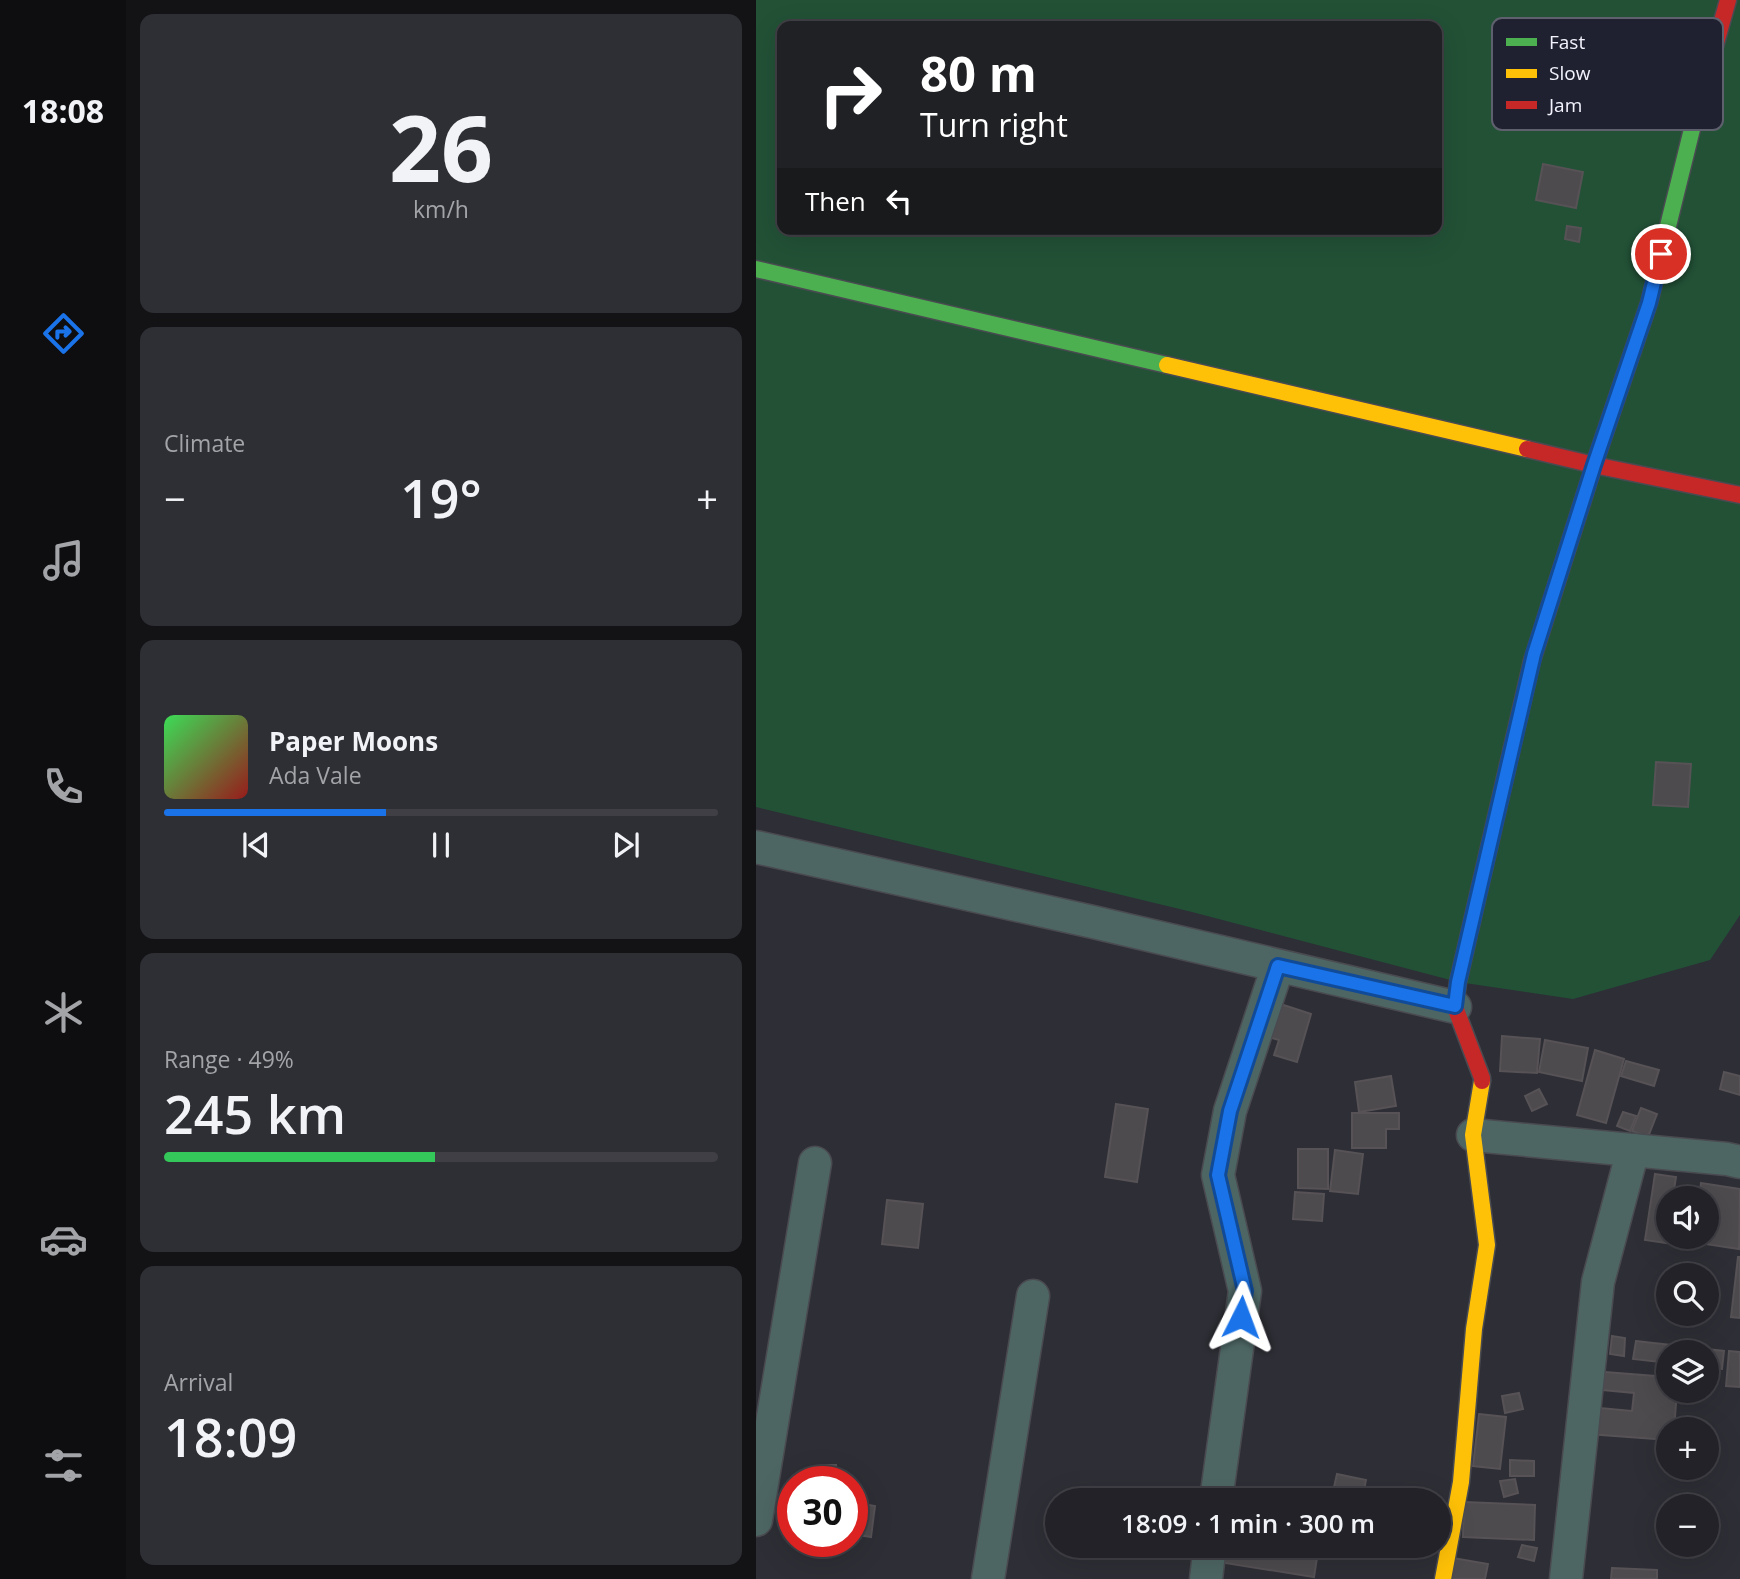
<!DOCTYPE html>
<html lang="en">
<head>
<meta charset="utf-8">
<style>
	:root { --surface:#222228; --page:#2e2f34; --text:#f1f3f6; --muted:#a2a4a8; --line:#3f3f45; --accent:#1a73e8 }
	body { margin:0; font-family:"Open Sans",sans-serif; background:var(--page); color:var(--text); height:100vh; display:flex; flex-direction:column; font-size:26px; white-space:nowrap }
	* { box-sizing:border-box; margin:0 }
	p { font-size:23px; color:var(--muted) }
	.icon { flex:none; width:38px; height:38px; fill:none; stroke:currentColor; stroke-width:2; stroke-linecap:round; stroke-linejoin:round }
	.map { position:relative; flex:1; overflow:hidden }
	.panel { display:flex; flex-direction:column; gap:14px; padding:14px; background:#131316; width:630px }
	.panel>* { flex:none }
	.guide { position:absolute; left:21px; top:21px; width:665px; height:214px; border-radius:14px; box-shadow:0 7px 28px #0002,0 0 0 2px var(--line); background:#202124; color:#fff; overflow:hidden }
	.controls { position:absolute; left:900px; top:1186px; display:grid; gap:14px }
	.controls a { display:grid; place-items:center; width:63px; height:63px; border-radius:50%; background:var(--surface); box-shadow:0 7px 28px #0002,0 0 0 2px var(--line); font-size:35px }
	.speed { position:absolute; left:21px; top:1466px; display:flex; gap:14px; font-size:35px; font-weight:700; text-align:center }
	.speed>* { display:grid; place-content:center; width:91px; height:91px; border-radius:50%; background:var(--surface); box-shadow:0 7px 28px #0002,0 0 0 2px var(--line); line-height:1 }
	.speed .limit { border:10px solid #d22; background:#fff; color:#111 }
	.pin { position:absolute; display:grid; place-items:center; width:60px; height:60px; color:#fff; margin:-30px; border:4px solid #fff; border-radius:50%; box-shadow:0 2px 7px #0007 }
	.me { position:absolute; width:77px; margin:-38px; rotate:3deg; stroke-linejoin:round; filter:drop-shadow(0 0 5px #0008) }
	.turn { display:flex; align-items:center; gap:24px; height:147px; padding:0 28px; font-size:32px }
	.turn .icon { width:91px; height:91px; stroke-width:2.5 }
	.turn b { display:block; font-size:49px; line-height:60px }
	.then { display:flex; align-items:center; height:66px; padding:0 28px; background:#0003; gap:14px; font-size:26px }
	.big { font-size:52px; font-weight:600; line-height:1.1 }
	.panel .tile { flex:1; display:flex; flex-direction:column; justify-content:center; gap:10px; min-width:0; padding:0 24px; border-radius:14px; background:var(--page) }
	.panel .dial { align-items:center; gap:0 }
	.dial b { font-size:91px; line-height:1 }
	.song { display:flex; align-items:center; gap:21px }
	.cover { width:84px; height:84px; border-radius:10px; background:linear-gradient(135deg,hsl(130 70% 55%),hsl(0 70% 35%)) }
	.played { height:7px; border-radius:4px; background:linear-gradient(90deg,var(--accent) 40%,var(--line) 40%) }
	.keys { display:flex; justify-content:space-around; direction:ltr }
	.heat { display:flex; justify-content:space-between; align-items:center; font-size:38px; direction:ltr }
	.charge { height:10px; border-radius:5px; background:linear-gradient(90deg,#34c759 49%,var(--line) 0) }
	.trip { position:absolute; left:289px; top:1488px; width:406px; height:70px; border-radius:35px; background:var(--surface); box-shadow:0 7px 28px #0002,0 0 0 2px var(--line); font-weight:600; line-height:70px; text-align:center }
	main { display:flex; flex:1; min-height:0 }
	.menu { display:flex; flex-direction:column; width:126px; justify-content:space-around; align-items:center; background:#0e0e10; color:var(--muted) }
	.menu .icon { width:49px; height:49px }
	.menu .active { color:var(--accent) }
	.menu b { font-size:32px; color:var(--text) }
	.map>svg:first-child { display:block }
	.green { fill:#225136; fill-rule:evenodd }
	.building { fill:#4e4b4e; stroke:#565255; stroke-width:2 }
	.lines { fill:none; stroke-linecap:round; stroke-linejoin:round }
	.street-casing { stroke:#4a4a51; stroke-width:35 }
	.fast-casing { stroke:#4a4a51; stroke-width:19 }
	.slow-casing { stroke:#4a4a51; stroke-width:19 }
	.jam-casing { stroke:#4a4a51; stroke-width:19 }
	.street { stroke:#4d6664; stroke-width:32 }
	.fast { stroke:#4caf50; stroke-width:16 }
	.slow { stroke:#ffc107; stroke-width:16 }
	.jam { stroke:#c62828; stroke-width:16 }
	.route-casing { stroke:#114b97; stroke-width:18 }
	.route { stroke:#1a73e8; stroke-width:12 }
	.key { fill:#202130; stroke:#5f606e; stroke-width:2 }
	.key-label { font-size:19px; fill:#f2f3fd }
</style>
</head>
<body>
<main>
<nav class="menu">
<b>18:08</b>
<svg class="icon active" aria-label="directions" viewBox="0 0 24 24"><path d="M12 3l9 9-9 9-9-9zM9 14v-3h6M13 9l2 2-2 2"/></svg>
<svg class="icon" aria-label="music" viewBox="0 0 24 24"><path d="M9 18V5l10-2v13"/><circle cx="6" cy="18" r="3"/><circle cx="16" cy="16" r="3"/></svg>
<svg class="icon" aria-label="phone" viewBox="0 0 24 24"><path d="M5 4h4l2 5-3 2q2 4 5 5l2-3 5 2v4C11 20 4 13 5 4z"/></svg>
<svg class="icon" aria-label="climate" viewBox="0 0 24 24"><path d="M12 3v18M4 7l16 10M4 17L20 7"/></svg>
<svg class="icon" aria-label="car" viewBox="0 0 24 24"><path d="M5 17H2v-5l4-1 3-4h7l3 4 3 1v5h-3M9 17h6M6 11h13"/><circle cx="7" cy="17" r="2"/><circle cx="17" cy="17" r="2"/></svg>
<svg class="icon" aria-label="filters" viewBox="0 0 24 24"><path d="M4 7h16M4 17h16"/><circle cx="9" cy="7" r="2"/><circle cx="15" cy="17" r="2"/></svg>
</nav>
<section class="panel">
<div class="tile dial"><b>26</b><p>km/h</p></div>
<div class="tile"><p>Climate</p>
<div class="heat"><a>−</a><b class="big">19°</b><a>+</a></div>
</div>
<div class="tile">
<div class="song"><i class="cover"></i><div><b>Paper Moons</b><p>Ada Vale</p></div></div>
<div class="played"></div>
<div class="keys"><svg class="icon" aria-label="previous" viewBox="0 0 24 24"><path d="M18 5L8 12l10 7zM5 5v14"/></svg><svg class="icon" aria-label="pause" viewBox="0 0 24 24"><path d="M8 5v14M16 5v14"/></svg><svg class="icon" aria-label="next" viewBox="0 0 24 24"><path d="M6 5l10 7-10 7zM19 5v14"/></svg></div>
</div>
<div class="tile"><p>Range · 49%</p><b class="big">245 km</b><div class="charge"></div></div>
<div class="tile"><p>Arrival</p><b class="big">18:09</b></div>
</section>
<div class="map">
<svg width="984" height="1579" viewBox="0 0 984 1579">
	<rect width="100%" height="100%" fill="#2e2e36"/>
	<path class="green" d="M0,0H984V915L954,960L817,999L702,982L436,912L0,807ZM26,26H681V229H26Z"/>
	<g class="building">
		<path d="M787,164L827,172L820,208L780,200Z"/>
		<path d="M811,226L825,228L823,242L809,239Z"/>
		<path d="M900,762L935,764L932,807L897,805Z"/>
		<path d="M512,1000L555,1014L541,1062L518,1055L523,1040L502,1034Z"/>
		<path d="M746,1036L784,1039L781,1073L744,1071Z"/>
		<path d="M789,1040L832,1048L826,1081L783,1072Z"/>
		<path d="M839,1050L868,1059L850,1123L821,1115Z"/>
		<path d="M870,1061L903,1070L898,1086L865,1076Z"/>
		<path d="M968,1072L984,1076V1095L964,1089Z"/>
		<path d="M635,1076L640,1106L603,1112L599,1082Z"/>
		<path d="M783,1089L791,1104L776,1111L769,1096Z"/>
		<path d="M360,1104L392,1109L381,1182L349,1177Z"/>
		<path d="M885,1108L901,1114L892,1137L876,1131Z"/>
		<path d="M867,1112L880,1116L874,1131L861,1126Z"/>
		<path d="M596,1113H643V1129H630V1148H596Z"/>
		<path d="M542,1149H572V1189L542,1188Z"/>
		<path d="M579,1150L607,1154L602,1194L574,1191Z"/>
		<path d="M899,1174L920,1177L918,1190L939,1193L938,1199H912V1237H932L931,1246L889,1240Z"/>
		<path d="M945,1183L984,1189L983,1249L936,1242L937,1237H950V1199H943Z"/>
		<path d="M539,1192L568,1194L566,1221L537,1219Z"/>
		<path d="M131,1200L167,1204L162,1248L126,1244Z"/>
		<path d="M982,1257H984V1318L975,1317Z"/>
		<path d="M856,1336L869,1338L868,1356L854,1354Z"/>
		<path d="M880,1341L968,1351L966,1369L950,1368V1353H912V1363L877,1359Z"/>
		<path d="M973,1351L984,1352V1387L970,1386Z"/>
		<path d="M849,1372L912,1377V1391H921L918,1430H912V1440L832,1434L834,1407L876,1411L878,1393L847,1390Z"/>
		<path d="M763,1393L767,1409L749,1413L746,1396Z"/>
		<path d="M723,1414L750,1417L744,1469L717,1466Z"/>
		<path d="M754,1460L778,1461V1476H754Z"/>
		<rect x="65" y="1465" width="15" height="17"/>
		<path d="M581,1474L610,1480L606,1500H575Z"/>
		<path d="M759,1479L762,1493L748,1497L744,1481Z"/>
		<path d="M96,1502L119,1506L115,1537L96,1534Z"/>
		<path d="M708,1502L779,1505L778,1540L707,1537Z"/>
		<path d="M471,1545H563L558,1577L469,1563Z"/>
		<path d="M766,1545L781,1548L778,1561L762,1557Z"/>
		<path d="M697,1558L732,1564L729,1579H694Z"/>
		<path d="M856,1568L901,1570V1579H855Z"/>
	</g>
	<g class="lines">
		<defs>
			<g id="street">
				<path d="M0,847L337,922L699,1007"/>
				<path d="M717,1135L971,1159L984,1162"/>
				<path d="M460,1500L489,1291L462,1175L474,1111L522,966"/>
				<path d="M0,1520L59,1163"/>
				<path d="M232,1579L277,1296"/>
				<path d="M450,1579L454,1545"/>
				<path d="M810,1579L842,1282L877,1150"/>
			</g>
			<g id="fast">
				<path d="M0,269L411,365"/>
				<path d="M776,661L838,465L893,303L938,121"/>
			</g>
			<g id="slow">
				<path d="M411,365L771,449"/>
				<path d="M687,1579L705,1482L718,1329L731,1245L717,1135L726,1081"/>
			</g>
			<g id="jam">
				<path d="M938,121L972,0"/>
				<path d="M771,449L838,465L984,495"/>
				<path d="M726,1081V1078L699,1007L702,982L776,661"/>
			</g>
		</defs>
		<use href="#street" class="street-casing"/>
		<use href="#fast" class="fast-casing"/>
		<use href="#slow" class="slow-casing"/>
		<use href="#jam" class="jam-casing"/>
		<use href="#street" class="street"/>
		<use href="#fast" class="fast"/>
		<use href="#slow" class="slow"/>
		<use href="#jam" class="jam"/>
	</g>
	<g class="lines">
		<defs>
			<path id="route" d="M485,1317L489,1291L462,1175L474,1111L522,966L699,1006L702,982L778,654L838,465L893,303L905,254"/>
		</defs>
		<use href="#route" class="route-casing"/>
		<use href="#route" class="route"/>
	</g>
	<rect x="736" y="18" width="231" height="112" rx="10" class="key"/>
	<rect x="750" y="38" width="31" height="8" fill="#4caf50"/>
	<rect x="750" y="69" width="31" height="9" fill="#ffc107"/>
	<rect x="750" y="101" width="31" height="8" fill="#c62828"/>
	<g class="key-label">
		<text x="793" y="49">Fast</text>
		<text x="793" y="80">Slow</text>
		<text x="793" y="112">Jam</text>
	</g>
</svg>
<div class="controls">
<a><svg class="icon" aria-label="sound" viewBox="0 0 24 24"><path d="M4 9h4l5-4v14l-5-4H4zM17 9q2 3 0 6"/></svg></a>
<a><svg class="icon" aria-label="search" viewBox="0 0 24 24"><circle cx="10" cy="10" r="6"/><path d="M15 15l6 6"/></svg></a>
<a><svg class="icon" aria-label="layers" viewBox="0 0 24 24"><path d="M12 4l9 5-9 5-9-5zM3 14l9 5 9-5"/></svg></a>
<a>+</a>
<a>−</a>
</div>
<div class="speed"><div class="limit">30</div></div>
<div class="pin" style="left:905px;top:254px;background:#d93025"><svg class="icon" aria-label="arrive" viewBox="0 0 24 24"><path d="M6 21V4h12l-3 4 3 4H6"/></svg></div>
<svg class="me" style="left:485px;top:1317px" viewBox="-20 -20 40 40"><path d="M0-17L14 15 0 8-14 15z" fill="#1a73e8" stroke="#fff" stroke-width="4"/></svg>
<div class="trip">18:09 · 1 min · 300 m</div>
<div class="guide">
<div class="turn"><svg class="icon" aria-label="right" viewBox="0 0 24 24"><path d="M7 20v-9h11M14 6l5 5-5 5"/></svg><div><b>80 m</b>Turn right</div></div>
<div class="then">Then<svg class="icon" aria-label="left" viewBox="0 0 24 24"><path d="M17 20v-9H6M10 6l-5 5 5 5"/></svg></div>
</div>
</div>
</main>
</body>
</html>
